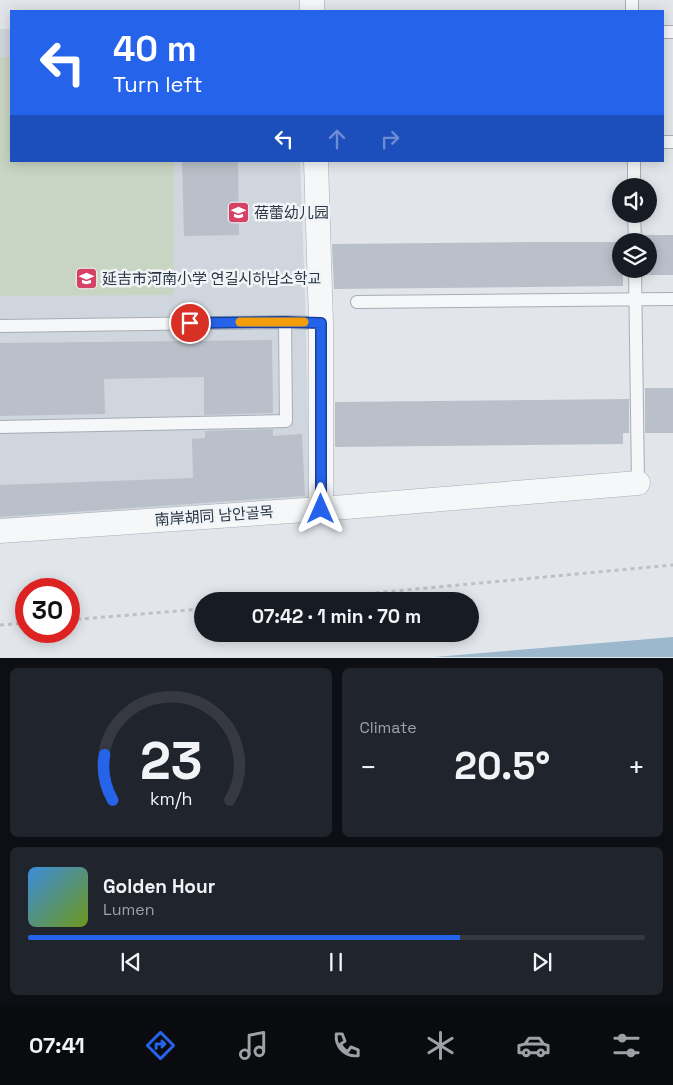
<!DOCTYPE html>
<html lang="en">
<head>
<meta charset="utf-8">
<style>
	:root { --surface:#171b24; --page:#20242c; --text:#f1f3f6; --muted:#9ea1a6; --line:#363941; --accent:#2563eb }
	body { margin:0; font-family:"Space Grotesk","Noto Sans SC","Noto Sans KR",sans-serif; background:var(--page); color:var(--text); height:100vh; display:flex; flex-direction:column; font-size:19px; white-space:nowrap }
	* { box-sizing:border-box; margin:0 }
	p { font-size:16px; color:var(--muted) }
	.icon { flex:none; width:28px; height:28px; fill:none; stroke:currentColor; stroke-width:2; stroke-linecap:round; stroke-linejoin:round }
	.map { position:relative; height:658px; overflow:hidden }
	.details { display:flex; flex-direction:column; gap:10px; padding:10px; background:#0d0f14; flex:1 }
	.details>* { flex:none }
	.banner { position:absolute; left:10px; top:10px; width:654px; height:152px; border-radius:0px; box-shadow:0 2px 12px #0003; background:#2563eb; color:#fff; overflow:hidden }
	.tools { position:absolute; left:612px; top:178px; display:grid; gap:10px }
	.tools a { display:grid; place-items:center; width:45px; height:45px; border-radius:50%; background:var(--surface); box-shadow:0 2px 12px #0003; font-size:25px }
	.speed { position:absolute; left:15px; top:578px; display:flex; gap:10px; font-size:25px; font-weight:700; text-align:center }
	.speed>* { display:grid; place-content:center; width:65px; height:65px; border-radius:50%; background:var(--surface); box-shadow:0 2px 12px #0003; line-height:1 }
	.speed .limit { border:8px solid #d22; background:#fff; color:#111 }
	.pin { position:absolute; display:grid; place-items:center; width:42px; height:42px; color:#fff; margin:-21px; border:2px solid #fff; border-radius:50%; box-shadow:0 1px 5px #0007 }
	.me { position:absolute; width:55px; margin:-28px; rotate:0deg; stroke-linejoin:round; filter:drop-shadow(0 0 4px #0008) }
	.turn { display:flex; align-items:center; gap:18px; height:105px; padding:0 20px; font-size:22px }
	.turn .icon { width:65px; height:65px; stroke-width:2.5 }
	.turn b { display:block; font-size:35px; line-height:42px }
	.lanes { display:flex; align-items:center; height:48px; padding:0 20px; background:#0003; justify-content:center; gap:25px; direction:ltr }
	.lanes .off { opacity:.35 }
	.big { font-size:38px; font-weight:700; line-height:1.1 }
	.details .widget { flex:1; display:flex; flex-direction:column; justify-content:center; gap:8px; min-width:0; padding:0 18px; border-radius:8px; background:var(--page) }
	.details .dial { align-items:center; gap:0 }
	.dial svg { height:130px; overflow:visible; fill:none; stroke:var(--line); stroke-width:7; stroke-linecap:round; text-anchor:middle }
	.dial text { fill:var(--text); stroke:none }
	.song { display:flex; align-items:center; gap:15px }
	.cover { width:60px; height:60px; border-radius:8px; background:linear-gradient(135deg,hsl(210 70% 55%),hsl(80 70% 35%)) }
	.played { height:5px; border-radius:2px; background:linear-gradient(90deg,var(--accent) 70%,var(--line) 70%) }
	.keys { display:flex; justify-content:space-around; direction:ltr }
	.heat { display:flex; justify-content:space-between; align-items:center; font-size:28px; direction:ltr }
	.details .tiles { flex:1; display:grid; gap:10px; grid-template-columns:1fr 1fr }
	.widget:last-child { grid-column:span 2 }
	.trip { position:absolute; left:194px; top:592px; width:285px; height:50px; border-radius:25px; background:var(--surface); box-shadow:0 2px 12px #0003; font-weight:700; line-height:50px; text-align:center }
	.tab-bar { display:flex; height:80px; justify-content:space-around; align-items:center; background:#090b0e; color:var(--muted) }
	.tab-bar .icon { width:35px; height:35px }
	.tab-bar .on { color:var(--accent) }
	.tab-bar b { font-size:22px; color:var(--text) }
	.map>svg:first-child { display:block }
	.built { fill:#d0d6dd }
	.green { fill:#c9d5c3 }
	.water { fill:#9cb8cd }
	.building { fill:#b9c0c9 }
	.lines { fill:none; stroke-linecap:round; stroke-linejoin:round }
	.service-casing { stroke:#a7adb6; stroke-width:14 }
	.minor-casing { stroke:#a7adb6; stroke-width:25 }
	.path { stroke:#bcc1c6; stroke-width:3; stroke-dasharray:4 4; stroke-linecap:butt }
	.service { stroke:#f5f7f9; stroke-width:12 }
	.minor { stroke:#f5f7f9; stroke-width:24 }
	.route-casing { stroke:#184099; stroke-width:12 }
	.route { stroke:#2563eb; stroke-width:9 }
	.slow { stroke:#f59e0b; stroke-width:9 }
	.labels { text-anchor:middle; stroke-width:5; stroke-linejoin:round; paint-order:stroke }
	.poi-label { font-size:15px; fill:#293544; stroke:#f2f5f8; text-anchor:start }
	.street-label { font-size:15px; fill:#293544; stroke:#f2f5f8 }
</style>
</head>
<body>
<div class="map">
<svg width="673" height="658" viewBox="0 0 673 658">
	<rect width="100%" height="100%" fill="#e2e6eb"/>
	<path class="built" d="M0,29H11V161H300L305,294L310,509L0,526Z"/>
	<path class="green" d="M0,57H11V161H174L173,295L0,296Z"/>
	<path class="water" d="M673,637V657H434Z"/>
	<g class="building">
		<path d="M182,161H238L239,235L184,236Z"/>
		<path d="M644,235H673V275H643V269H649V241H643Z"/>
		<path d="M621,241V269H627V275H623V286L334,289L332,244L627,241Z"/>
		<path d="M272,340L273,413L204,415V377L104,379L105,414L0,416V343Z"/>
		<rect x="645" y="388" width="28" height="45"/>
		<path d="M629,399V433H623V444L335,447V402Z"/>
		<path d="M273,429V436L302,434L305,496L0,517V485L193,478L192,439L205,438V431Z"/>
	</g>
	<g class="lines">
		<defs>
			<g id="service">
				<path d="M632,0V11"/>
				<path d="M662,32H673"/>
				<path d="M662,142H673"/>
				<path d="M634,161V186"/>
				<path d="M634,214L635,241"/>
				<path d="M635,269L638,483"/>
				<path d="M357,302L673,299"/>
				<path d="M0,326L285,322L321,323"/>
				<path d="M0,427L286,421L285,322"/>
			</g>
			<g id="minor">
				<path d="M312,0V11"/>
				<path d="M316,161L321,323V509"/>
				<path d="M0,531L321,509L638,483"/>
			</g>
		</defs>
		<use href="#service" class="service-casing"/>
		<use href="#minor" class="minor-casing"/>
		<g class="path">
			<path d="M288,601L673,565"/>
			<path d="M69,620L202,609"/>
			<path d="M0,625L26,623"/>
		</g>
		<use href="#service" class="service"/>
		<use href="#minor" class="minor"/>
	</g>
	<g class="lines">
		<defs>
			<path id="route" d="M190,323L285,322L321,323V509"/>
		</defs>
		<use href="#route" class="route-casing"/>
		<use href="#route" class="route"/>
		<path class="slow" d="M240,322H304"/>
	</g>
	<defs>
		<symbol id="school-square" viewBox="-11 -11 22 22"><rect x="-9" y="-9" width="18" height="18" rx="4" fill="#d54266" stroke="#f2f5f8"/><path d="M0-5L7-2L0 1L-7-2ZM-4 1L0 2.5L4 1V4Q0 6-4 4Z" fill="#fff"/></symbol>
	</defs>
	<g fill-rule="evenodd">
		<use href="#school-square" x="226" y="200" width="25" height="25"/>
		<use href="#school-square" x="74" y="266" width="25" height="25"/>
	</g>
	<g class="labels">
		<g class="poi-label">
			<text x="254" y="218">蓓蕾幼儿园</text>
			<text x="102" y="284">延吉市河南小学 연길시하남소학교</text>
		</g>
		<g class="street-label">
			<text transform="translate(214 516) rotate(-4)" y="5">南岸胡同 남안골목</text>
		</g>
	</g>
</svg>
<div class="tools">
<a><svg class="icon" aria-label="sound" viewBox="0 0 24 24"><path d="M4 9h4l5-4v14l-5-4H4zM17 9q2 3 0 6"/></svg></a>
<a><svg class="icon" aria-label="layers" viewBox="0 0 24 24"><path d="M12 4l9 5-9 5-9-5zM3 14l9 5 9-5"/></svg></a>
</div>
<div class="speed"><div class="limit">30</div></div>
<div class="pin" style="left:190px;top:323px;background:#d93025"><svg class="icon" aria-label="arrive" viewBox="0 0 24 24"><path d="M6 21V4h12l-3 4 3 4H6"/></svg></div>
<svg class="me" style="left:321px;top:509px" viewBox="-20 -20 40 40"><path d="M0-17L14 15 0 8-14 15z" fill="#2563eb" stroke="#fff" stroke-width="4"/></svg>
<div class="trip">07:42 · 1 min · 70 m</div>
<div class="banner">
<div class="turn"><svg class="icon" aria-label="left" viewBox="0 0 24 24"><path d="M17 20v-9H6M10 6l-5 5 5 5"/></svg><div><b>40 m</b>Turn left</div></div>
<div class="lanes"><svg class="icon" aria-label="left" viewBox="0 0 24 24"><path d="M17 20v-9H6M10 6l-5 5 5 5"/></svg><svg class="icon off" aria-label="ahead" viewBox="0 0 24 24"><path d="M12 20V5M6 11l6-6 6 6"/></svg><svg class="icon off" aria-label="right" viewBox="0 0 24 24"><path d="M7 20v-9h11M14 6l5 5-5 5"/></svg></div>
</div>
</div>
<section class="details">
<div class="tiles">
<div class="widget dial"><svg viewBox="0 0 100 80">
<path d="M14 69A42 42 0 1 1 86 69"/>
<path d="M14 69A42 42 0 0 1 9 41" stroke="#2563eb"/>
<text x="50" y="56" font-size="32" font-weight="700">23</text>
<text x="50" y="72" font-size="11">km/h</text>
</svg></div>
<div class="widget"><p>Climate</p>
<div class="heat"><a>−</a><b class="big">20.5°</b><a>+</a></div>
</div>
<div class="widget">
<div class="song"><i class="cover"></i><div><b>Golden Hour</b><p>Lumen</p></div></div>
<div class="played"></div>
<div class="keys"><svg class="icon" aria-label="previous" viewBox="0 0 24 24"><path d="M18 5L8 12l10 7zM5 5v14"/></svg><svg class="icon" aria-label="pause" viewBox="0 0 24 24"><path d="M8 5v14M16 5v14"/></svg><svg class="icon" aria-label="next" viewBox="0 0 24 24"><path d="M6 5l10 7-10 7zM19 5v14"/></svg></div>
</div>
</div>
</section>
<nav class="tab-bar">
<b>07:41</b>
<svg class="icon on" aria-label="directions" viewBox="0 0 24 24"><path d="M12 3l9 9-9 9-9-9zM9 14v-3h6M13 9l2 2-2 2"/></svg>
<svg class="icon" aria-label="music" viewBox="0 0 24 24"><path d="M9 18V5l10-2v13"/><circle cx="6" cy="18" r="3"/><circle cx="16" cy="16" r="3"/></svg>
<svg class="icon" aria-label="phone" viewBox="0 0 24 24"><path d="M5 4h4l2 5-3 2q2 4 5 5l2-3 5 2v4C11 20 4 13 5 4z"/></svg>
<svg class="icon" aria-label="climate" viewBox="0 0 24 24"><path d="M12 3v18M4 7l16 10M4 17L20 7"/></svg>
<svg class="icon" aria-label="car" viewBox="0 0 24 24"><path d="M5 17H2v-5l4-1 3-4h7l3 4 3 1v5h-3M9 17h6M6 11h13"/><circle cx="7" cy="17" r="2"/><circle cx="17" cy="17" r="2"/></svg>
<svg class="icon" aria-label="filters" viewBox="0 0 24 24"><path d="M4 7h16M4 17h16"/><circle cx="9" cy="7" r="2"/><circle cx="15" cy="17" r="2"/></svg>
</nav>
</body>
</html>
